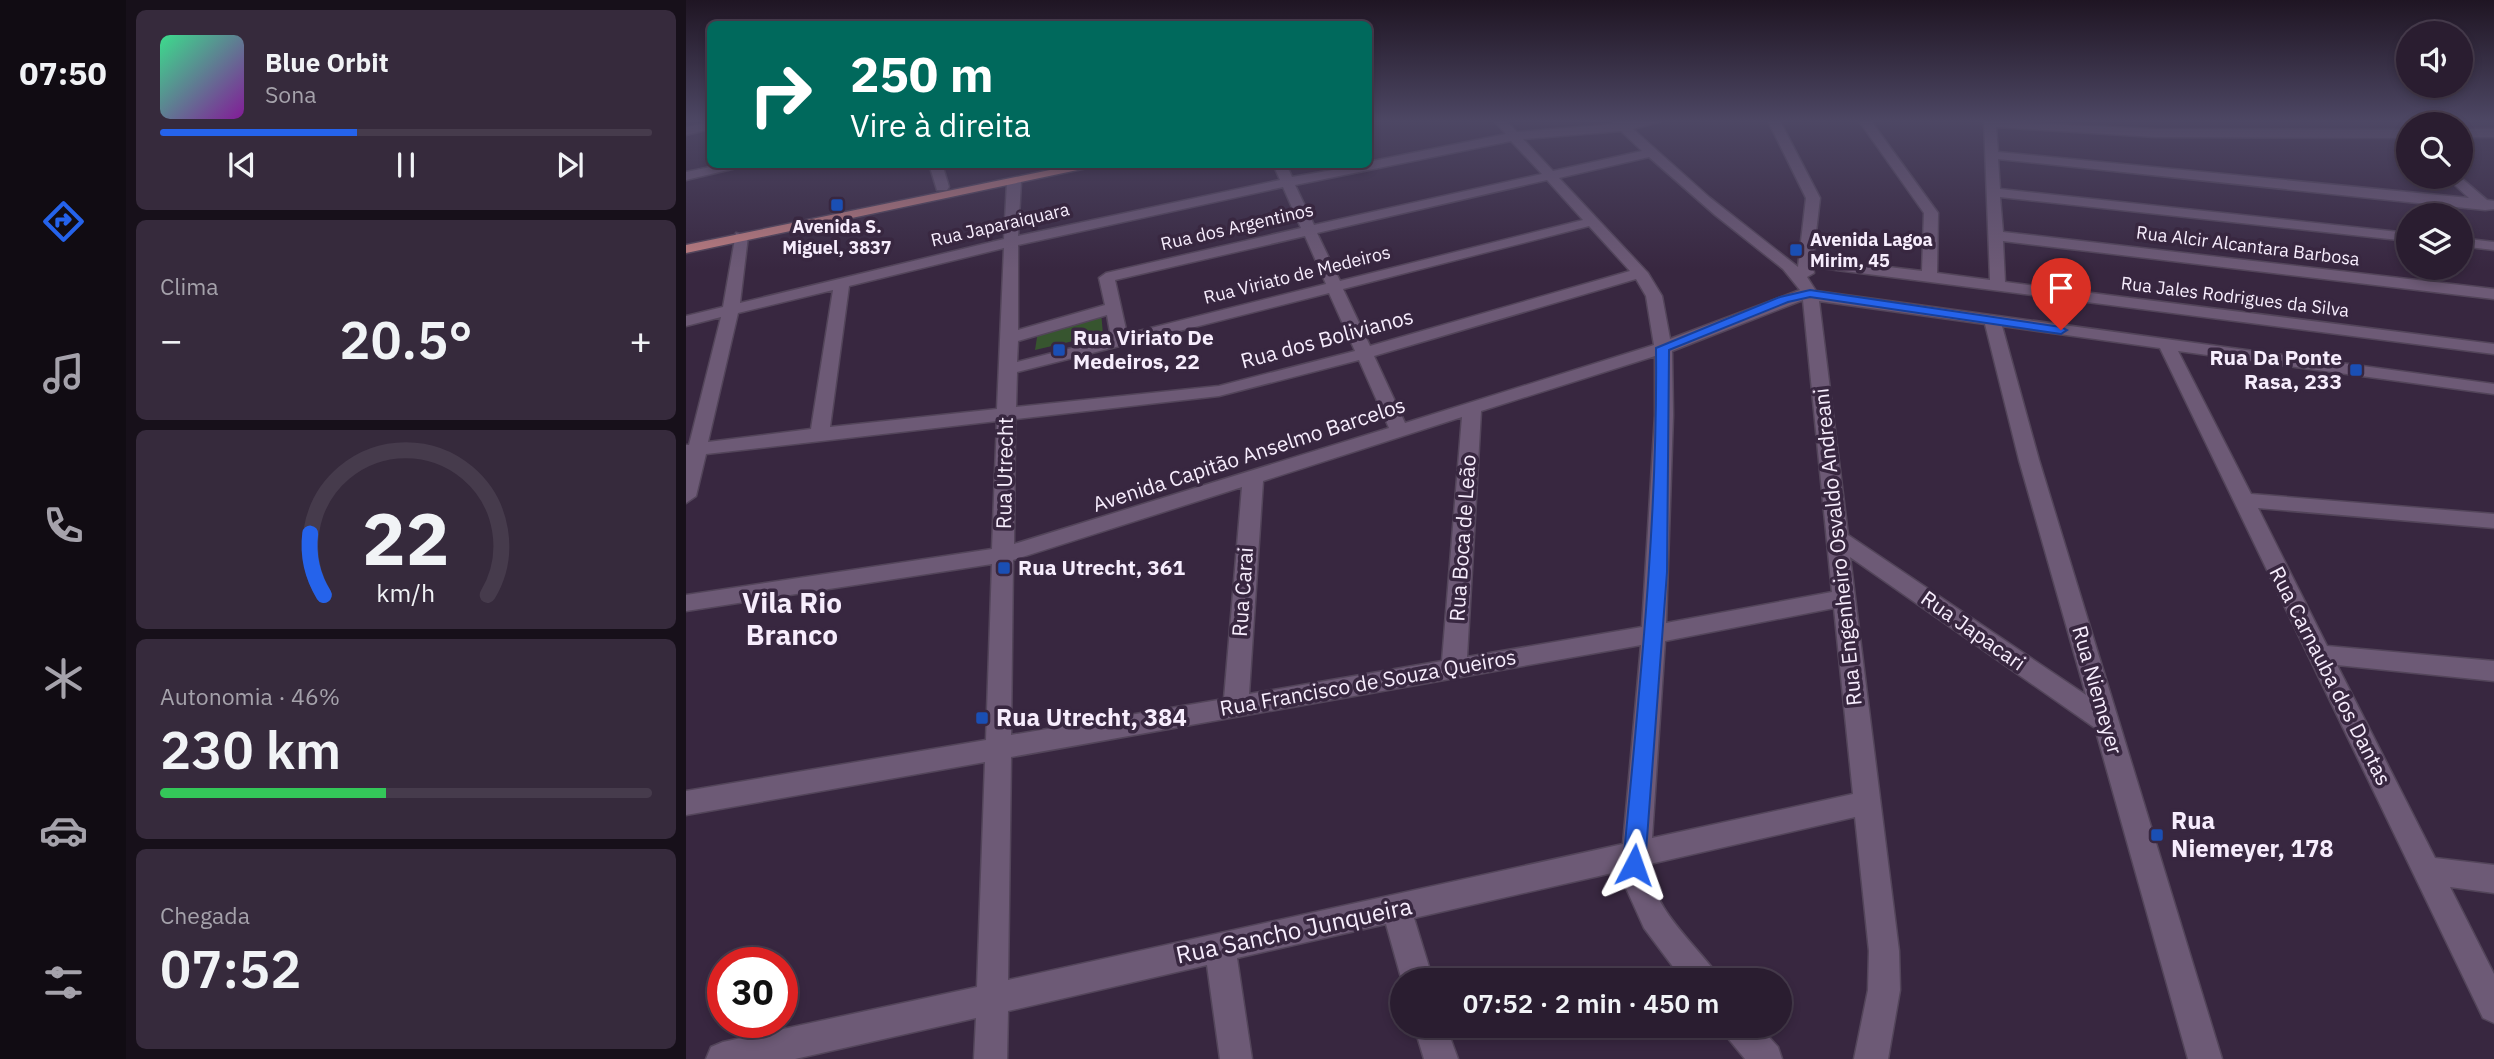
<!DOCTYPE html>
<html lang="pt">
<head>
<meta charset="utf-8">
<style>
	:root { --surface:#2a1d30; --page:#362a3c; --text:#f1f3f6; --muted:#a5a2ab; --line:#463b4c; --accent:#2563eb }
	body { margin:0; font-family:"IBM Plex Sans",sans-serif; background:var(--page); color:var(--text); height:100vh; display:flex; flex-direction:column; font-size:26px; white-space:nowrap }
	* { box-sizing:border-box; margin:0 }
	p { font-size:23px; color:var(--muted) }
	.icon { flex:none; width:38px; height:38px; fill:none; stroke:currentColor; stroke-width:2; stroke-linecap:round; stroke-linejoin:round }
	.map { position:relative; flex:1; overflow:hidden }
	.side { display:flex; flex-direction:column; gap:10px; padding:10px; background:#17101a; width:560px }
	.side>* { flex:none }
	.hud { position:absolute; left:21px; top:21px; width:665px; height:147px; border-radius:10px; box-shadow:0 4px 10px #0003,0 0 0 2px var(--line); background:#00695c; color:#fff; overflow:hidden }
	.tools { position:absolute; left:1710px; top:21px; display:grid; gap:14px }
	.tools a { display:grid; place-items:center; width:77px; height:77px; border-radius:50%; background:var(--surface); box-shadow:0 4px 10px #0003,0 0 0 2px var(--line); font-size:35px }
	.speed { position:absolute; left:21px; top:947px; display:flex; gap:14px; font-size:35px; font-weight:700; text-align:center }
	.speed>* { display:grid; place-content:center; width:91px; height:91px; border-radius:50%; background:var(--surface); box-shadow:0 4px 10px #0003,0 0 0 2px var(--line); line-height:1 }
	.speed .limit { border:10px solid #d22; background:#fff; color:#111 }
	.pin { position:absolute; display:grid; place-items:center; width:60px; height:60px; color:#fff; margin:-72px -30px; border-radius:50% 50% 50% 0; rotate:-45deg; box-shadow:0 0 7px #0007 }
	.pin .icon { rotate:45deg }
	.me { position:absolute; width:77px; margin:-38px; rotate:4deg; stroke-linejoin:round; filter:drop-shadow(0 0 5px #0008) }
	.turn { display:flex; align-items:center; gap:24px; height:147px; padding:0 28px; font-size:32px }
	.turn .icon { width:91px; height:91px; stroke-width:2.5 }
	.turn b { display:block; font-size:49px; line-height:60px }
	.big { font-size:52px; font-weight:600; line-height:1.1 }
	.side .tile { flex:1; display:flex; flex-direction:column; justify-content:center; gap:10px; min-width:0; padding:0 24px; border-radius:10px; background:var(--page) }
	.side .dial { align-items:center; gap:0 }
	.dial svg { height:182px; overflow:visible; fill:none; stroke:var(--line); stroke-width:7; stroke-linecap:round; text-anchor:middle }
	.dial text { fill:var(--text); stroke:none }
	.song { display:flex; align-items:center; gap:21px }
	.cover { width:84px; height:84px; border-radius:10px; background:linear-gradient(135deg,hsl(150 70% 55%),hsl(290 70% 35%)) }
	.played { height:7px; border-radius:4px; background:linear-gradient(90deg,var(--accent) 40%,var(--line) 40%) }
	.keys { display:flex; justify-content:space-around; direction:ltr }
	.heat { display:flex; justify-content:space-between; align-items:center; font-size:38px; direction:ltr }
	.charge { height:10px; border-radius:5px; background:linear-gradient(90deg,#34c759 46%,var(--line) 0) }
	.trip { position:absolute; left:704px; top:968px; width:402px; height:70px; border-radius:35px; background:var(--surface); box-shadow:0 4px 10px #0003,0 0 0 2px var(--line); font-weight:600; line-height:70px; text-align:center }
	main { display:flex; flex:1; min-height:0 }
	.menu { display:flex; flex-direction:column; width:126px; justify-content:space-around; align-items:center; background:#110c13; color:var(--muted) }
	.menu .icon { width:49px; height:49px }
	.menu .on { color:var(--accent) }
	.menu b { font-size:32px; color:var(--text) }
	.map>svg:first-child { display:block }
	.green { fill:#37552f }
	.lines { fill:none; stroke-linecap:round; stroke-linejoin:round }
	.minor-casing { stroke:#53455a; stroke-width:3 }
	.major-casing { stroke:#53455a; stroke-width:3 }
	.minor { fill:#6d5a76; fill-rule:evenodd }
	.major { fill:#be7d80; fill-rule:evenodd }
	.route { fill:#2563eb; stroke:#184099; stroke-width:2 }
	.transit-dot { fill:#1a4fb4; stroke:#382740; stroke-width:2.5 }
	.labels { text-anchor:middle; stroke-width:7; stroke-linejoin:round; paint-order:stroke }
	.far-street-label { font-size:18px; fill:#f7edfd; stroke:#382740 }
	.far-poi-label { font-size:18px; font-weight:bold; fill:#f7edfd; stroke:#382740 }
	.poi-label { font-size:21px; font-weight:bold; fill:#f7edfd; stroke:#382740; text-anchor:start }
	.street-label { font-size:21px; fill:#f7edfd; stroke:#382740 }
	.near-poi-label { font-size:24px; font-weight:bold; fill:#f7edfd; stroke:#382740; text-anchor:start }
	.near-street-label { font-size:24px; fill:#f7edfd; stroke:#382740 }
	.district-label { font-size:28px; font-weight:bold; fill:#f7edfd; stroke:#382740 }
</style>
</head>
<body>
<main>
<nav class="menu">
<b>07:50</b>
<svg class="icon on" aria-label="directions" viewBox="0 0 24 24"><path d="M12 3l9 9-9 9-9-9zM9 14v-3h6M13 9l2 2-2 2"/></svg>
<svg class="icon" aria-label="music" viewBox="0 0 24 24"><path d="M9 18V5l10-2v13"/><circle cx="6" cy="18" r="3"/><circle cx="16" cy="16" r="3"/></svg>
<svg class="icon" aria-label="phone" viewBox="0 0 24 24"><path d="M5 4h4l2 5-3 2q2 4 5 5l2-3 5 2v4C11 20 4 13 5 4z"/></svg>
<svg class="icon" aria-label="climate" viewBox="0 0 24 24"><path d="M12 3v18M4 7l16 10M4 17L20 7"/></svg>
<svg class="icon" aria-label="car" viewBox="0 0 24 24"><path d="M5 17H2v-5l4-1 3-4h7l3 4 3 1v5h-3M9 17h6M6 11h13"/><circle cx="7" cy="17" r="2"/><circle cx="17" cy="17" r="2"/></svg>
<svg class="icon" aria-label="filters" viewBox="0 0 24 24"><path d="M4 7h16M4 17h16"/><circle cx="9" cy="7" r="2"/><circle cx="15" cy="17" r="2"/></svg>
</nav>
<section class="side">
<div class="tile">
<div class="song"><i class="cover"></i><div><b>Blue Orbit</b><p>Sona</p></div></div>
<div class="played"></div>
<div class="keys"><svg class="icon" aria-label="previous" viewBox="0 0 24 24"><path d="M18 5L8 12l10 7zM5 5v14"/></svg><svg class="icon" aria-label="pause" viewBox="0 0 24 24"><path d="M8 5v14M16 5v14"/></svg><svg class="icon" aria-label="next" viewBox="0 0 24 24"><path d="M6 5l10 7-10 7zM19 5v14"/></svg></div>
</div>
<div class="tile"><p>Clima</p>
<div class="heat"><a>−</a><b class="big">20.5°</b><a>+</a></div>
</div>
<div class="tile dial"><svg viewBox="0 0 100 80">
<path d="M14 69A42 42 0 1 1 86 69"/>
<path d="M14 69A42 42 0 0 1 8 42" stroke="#2563eb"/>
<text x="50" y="56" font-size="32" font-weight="700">22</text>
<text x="50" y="72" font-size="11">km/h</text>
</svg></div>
<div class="tile"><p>Autonomia · 46%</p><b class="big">230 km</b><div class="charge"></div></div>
<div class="tile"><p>Chegada</p><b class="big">07:52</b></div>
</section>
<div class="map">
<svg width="1808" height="1059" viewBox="0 0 1808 1059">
	<rect width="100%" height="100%" fill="#382740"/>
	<path class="green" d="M415,312L417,334L349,350L352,331Z"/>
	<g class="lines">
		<defs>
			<g id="minor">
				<path d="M808,121H820L831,132L928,124L925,121H976L947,129L1023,197L1112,267L1120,198L1082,121H1094L1134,198L1127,258L1236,271L1238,213L1173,121H1185L1252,213L1251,273L1304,280L1298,121L1469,129L1722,130V138L1469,137L1310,127L1312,152L1783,198L1760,177H1774L1801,200L1808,201V209L1799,210L1312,159L1314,189L1722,233V241L1314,197L1317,232L1808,289V299L1317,241L1319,282L1808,344V354L1127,267L1128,273L1121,277L1130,291L1808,384V394L1492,351L1565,494L1808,514V528L1572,508L1641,646L1808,661V681L1651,665L1749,858L1808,865V893L1764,887L1808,974V1023L1797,1018L1474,348L1316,326L1353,460L1536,1059H1502L1409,728L1164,557L1213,951L1214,990L1202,1059H1168L1182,990L1183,951L1169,817L964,864C962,903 1005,940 1027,969L1032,980H997L958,928L935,877V871L728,918L747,980L716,981L700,924L551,958L566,1059H534L521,965L322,1011L321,1059H288L290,1018L109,1059H20L25,1047L37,1042L291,987L299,762L0,815V791L300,740L306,564L0,611V595L306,549L311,421L20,454L10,496L0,503V445H3L35,317L0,326V316L37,307L50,233L62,236L54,303L318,239L321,182L328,178L335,182L332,236L594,180L587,164H600L606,177L682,164V162L820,134ZM935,131L956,151L867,171L837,139ZM825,141L856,174L628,225L609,185ZM963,157L1029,215L1097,269L1114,290L984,339L976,296L962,273L873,178ZM861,180L897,220L654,281L631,233ZM597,187L615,228L420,273L413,278L419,305L332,330V245ZM903,226L944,271L684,346L657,289ZM619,236L640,284L441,334L429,280ZM318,248L311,409L144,427L163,286ZM950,279L960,296L968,345L719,423L688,356ZM147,290L125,429L22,442L52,313ZM643,293L669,351L533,386L330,407L331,372ZM1117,300L1146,592L980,623L987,415L986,351ZM1133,301L1299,324L1333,460L1400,695L1162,535ZM421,315L425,338L331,362L332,341ZM969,356V415L956,627L781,657L795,411ZM673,360L703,428L328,544L329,419L533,396ZM776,417L756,661L563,694L577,481ZM556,487L538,699L325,735L327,560ZM1148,608L1167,794L966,838L979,641ZM955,645L937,844L322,980L325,757Z"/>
				<path d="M24,122V129L0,135V127Z"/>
				<rect x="1774" y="129" width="34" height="8"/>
				<path d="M39,164H67L0,180V172Z"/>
				<path d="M243,164H256L263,187L261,190H251Z"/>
				<path d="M1774,238L1808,242V250L1774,246Z"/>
				<path d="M728,1026H760L772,1059H738Z"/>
				<path d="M1036,1026H1073L1092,1047L1096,1059H1059L1041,1037Z"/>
			</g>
			<path id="major" d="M393,164H420L0,253V245Z"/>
		</defs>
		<use href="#minor" class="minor-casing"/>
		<use href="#major" class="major-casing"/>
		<use href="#minor" class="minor"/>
		<use href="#major" class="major"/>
	</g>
	<linearGradient id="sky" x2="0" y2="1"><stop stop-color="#1f1523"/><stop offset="0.45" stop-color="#4d4764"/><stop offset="1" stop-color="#4d4764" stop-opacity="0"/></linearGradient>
	<rect width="1808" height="269" fill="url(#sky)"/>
	<path class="route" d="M1124,290L1375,327L1381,330L1375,334L1124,297L1102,302L983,350L981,572L959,865L956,872L948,875L940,872L937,865C953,693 972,521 970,348L1094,297Z"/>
	<g class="transit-dot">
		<rect x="144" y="198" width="14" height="14" rx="3.5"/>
		<rect x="1103" y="243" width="14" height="14" rx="3.5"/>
		<rect x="366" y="343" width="14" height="14" rx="3.5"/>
		<rect x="1663" y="363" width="14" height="14" rx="3.5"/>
		<rect x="311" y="561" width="14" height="14" rx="3.5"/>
		<rect x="289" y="711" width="14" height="14" rx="3.5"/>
		<rect x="1464" y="828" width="14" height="14" rx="3.5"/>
	</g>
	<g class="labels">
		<g class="far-street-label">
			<text transform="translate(314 225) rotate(-13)" y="6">Rua Japaraiquara</text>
			<text transform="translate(551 227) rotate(-13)" y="6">Rua dos Argentinos</text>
			<text transform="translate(1562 246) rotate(7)" y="6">Rua Alcir Alcantara Barbosa</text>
			<text transform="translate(611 275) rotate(-14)" y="6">Rua Viriato de Medeiros</text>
			<text transform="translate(1549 297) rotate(7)" y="6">Rua Jales Rodrigues da Silva</text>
		</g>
		<g class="far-poi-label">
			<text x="151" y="233">Avenida S.<tspan x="151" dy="21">Miguel, 3837</tspan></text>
			<text x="1124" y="246" text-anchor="start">Avenida Lagoa<tspan x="1124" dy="21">Mirim, 45</tspan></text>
		</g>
		<g class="poi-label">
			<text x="387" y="345">Rua Viriato De<tspan x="387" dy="24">Medeiros, 22</tspan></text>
			<text x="1656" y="365" text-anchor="end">Rua Da Ponte<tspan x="1656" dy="24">Rasa, 233</tspan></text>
			<text x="332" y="575">Rua Utrecht, 361</text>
		</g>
		<g class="street-label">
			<text transform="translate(641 339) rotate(-15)" y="7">Rua dos Bolivianos</text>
			<text transform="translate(563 455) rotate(-18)" y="7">Avenida Capitão Anselmo Barcelos</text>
			<text transform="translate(319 473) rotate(-89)" y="7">Rua Utrecht</text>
			<text transform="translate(777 538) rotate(-86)" y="7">Rua Boca de Leão</text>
			<text transform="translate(1152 547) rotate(-96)" y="7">Rua Engenheiro Osvaldo Andreani</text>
			<text transform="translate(557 592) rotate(-86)" y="7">Rua Carai</text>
			<text transform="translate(1287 631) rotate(35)" y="7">Rua Japacari</text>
			<text transform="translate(1644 676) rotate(63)" y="7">Rua Carnauba dos Dantas</text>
			<text transform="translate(682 683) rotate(-10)" y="7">Rua Francisco de Souza Queiros</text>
			<text transform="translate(1411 690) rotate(74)" y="7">Rua Niemeyer</text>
		</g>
		<g class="near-poi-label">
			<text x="310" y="726">Rua Utrecht, 384</text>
			<text x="1485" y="829">Rua<tspan x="1485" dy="28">Niemeyer, 178</tspan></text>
		</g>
		<g class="near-street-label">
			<text transform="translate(608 931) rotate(-12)" y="8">Rua Sancho Junqueira</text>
		</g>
		<g class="district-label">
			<text x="106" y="613">Vila Rio<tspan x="106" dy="32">Branco</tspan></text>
		</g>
	</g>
</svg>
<div class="tools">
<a><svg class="icon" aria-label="sound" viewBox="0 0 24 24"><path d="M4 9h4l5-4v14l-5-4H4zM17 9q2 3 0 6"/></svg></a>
<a><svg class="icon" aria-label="search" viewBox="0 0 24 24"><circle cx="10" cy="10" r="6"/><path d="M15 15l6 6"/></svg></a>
<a><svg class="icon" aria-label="layers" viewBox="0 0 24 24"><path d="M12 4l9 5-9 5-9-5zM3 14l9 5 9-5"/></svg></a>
</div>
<div class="speed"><div class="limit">30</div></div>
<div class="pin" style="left:1375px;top:330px;background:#d93025"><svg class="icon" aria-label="arrive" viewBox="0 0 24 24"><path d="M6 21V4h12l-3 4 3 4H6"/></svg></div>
<svg class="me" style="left:948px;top:865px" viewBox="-20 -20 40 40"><path d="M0-17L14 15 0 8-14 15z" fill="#2563eb" stroke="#fff" stroke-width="4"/></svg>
<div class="trip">07:52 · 2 min · 450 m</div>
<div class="hud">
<div class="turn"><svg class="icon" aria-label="right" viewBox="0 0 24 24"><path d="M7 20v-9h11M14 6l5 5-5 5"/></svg><div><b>250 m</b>Vire à direita</div></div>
</div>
</div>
</main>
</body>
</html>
